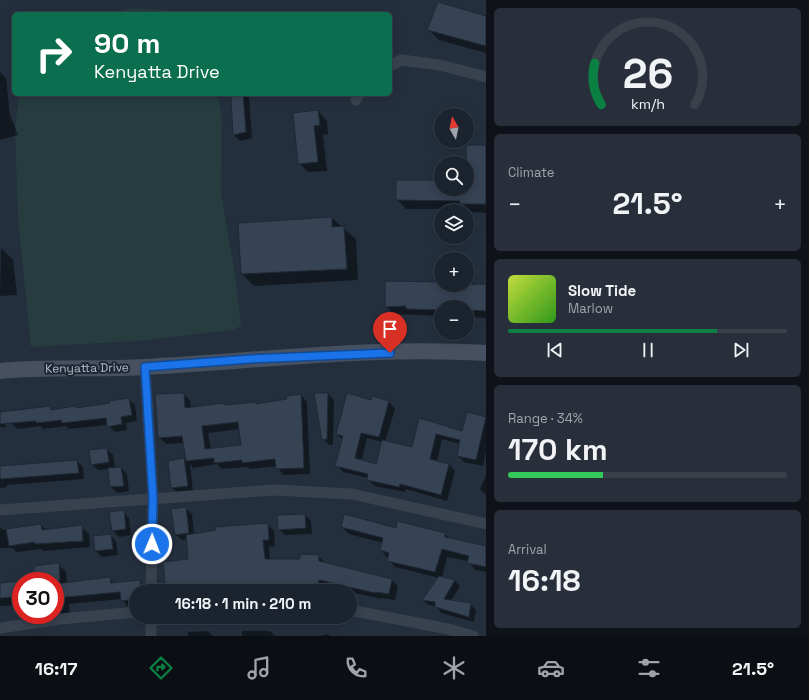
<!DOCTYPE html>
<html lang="en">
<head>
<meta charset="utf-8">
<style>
	:root { --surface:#1b232e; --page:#282f3a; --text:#f1f3f6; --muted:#a0a4aa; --line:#39404a; --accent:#0b8043 }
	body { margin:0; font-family:"Space Grotesk",sans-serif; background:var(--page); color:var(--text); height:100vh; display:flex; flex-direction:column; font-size:15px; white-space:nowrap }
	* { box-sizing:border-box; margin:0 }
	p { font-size:13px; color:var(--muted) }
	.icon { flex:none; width:22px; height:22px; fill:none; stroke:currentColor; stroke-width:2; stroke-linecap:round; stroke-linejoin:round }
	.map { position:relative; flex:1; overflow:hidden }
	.drawer { display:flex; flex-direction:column; gap:8px; padding:8px; background:#0f1319; width:323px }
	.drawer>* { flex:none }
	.banner { position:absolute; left:12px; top:12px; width:380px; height:84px; border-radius:6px; box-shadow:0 2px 10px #0003,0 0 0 1px var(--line); background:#0b6e4f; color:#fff; overflow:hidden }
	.needle { width:26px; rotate:351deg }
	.fabs { position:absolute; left:434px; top:108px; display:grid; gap:8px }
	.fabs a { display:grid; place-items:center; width:40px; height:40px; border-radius:50%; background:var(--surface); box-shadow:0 2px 10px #0003,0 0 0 1px var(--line); font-size:20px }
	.speed { position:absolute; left:12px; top:572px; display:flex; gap:8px; font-size:20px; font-weight:700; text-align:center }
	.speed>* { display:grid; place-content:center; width:52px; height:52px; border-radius:50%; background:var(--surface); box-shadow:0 2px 10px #0003,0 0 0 1px var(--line); line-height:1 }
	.speed .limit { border:6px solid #d22; background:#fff; color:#111 }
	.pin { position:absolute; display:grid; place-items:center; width:34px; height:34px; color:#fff; margin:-41px -17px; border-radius:50% 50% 50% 0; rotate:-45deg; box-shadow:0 0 4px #0007 }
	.pin .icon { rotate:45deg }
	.me { position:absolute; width:44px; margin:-22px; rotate:1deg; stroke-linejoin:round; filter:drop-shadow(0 0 3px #0008) }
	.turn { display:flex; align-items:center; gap:14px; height:84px; padding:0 16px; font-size:18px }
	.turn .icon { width:52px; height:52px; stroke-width:2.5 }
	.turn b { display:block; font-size:28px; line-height:34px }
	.big { font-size:30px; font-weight:800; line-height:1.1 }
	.drawer .card { flex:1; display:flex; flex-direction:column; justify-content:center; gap:6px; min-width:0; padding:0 14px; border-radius:6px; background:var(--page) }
	.drawer .dial { align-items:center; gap:0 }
	.dial svg { height:104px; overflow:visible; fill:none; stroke:var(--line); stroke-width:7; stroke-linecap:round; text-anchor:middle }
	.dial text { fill:var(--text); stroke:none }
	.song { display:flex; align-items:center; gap:12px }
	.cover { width:48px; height:48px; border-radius:6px; background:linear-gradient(135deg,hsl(70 70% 55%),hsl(110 70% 35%)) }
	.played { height:4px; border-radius:2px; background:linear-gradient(90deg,var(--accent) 75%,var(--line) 75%) }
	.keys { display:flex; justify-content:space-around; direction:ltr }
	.heat { display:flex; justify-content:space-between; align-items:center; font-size:22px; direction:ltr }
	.charge { height:6px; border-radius:3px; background:linear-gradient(90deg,#34c759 34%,var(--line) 0) }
	.trip { position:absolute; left:129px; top:584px; width:228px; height:40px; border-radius:20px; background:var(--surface); box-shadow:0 2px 10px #0003,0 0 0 1px var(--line); font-weight:800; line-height:40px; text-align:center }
	.tab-bar { display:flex; height:64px; justify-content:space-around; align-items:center; background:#0b0e12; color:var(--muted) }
	.tab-bar .icon { width:28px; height:28px }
	.tab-bar .selected { color:var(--accent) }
	.tab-bar b { font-size:18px; color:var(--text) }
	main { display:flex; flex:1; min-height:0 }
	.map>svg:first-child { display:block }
	.green { fill:#263c3f }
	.shadow { fill:#0007; fill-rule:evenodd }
	.building { fill:#364354; stroke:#1f2835; fill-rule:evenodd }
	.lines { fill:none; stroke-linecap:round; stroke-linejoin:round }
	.street { stroke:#38414e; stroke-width:11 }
	.secondary { stroke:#465061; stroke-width:16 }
	.route-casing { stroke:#114b97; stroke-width:10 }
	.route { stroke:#1a73e8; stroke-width:7 }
	.labels { text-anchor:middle; stroke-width:4; stroke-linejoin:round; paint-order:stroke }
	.street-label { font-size:12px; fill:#b4bcc9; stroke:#1d2633 }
</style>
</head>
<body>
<main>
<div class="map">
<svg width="486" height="636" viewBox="0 0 486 636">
	<rect width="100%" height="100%" fill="#242f3e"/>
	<g class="green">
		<path d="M132,8L166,10L178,14H108Z"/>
		<path d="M19,94H218L222,122L221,193L235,275L241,326L232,330L137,341L31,347L18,219L15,129Z"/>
	</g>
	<g class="shadow">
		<path d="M486,17V53L439,40L428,29Z"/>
		<path d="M0,72L6,78L10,115L18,135L0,140Z"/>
		<path d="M239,94H244L249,98L252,138L240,141L234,135L232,97Z"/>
		<path d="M318,111L327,121L328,134L323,135L327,171L308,172L299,163Z"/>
		<path d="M486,146V213L470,212L467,209H406L397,199L441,181V189H467Z"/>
		<path d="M332,218L356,239L358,280L254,286L242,274L239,223Z"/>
		<path d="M1,248L13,260L17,295L0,296Z"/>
		<path d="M441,284L486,285V318L467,317V307H441V316L394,314L386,306Z"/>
		<path d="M183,394L190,400L191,408L255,403L257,405L288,400L301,395L307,402L310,474L283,475L277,466L250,469L247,467L222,469L217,464L193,468L190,464L193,492L179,494L172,488L184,459L187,462L184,443L166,444L159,437ZM240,429L242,446L211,449L208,433Z"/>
		<path d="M328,394L334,400L333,445H329L323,439Z"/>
		<path d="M373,398L389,402L395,409L385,442L412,449L419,420L463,432L467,414L486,418V451L483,466L464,462L458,456L460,444L442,439L437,461L449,464L455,471L447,501L406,489L405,492L374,486L368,478L343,472L337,465L343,440L337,434L372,401ZM367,438L382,442L377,465L362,460Z"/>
		<path d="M129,399L135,405L137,421L126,423L127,430L115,432L108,425L69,429L66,426L43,429L41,426L17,429L11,423L50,407L53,411L77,409L111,404Z"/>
		<path d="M0,410L5,414L6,427H0Z"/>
		<path d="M107,449L113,455L115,468H121L127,474L129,491L117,493L111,487L109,469L98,470L92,464Z"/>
		<path d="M77,461L83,467L84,479L7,485V487L0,488V468Z"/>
		<path d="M486,476V495L480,489Z"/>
		<path d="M185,508L192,514L194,535L267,524L274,531L275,546L269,547L270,560H301L319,556L325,563L392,580L398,586L395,600L382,598L381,599L325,586V591H167L164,563L189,560L188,539L182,540L175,534Z"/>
		<path d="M123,512L129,518L131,535L119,537L113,531Z"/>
		<path d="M305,515L311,521L312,534L285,535L279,529Z"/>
		<path d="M41,525L47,530L81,527L89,534L90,547L43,551L41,549L17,552L12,548H0V527L3,530Z"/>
		<path d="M342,527L445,534L450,539L486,547V572L475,570L468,561L447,557L442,578L455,581L460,586L451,601L470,604L476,610L474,622L441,613L436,606L428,605L423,600L439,578L395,567L381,550L383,543L349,534Z"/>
		<path d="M110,535L116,541L118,555L102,557L96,551L95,537Z"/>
		<path d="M58,564L66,572L67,583L109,578L115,584L139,581L146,588L147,591H136V607L129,608L122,599L69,604L70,618L47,621L41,615H55V581H33H36Z"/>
		<path d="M21,582V605L0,606V584Z"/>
		<path d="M208,631L213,636H188V632Z"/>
		<path d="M242,631H270L275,636H242Z"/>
		<path d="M328,634L330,636H320Z"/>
	</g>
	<g class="building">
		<path d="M438,2L486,16V46L427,30Z"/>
		<path d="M237,94H243L246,132L233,135L231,97Z"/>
		<path d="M318,110L320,125L314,126L318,162L298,164L293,113Z"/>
		<path d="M466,145H486V204H460V201L396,200V180H441V189H467Z"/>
		<path d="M332,217V227L344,226L347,269L241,274L238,223Z"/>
		<path d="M385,281L441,282V285L486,284V311L467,310V307H441V310L406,309V306L385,307Z"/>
		<path d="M184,393L185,408L224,403V405L256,402V404L287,399L286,396L301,394L304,468L276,469L275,459L242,463V460L214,463V458L186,461L182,436L158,438L155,394ZM238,422L241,445L205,449L202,426Z"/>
		<path d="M314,393H328L327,439L322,440Z"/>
		<path d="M347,393L371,400L372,396L389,401L379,437L361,433L355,458L376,464L382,440L412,447L419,418L462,431L467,412L486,417L476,460L457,456L460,440L436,434L430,459L449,464L441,495L400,484L399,487L367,480L368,474L335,466L343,436L336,434Z"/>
		<path d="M129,398L132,415L121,417L122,424L107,427L106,418L62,423L61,420L36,423V421L0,424V412L50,406L51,410L75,406L76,408L110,403L109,401Z"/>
		<path d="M107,448L109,462L91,465L89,450Z"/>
		<path d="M184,458L188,486L171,488L168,461Z"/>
		<path d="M77,460L79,473L0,479V466Z"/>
		<path d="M121,467L124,486L110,487L108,468Z"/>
		<path d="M186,507L189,533L175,535L171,509Z"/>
		<path d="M124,510L126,529L112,531L109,512Z"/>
		<path d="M305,514L306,528L278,530L277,515Z"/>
		<path d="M344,514L396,528L397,521L445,533V537L486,546V567L467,563L469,556L442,549L435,572L387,561L389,553L380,550L383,538L341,527Z"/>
		<path d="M268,523L269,540H263L265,559H300V554L319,555V561L392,579L389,594L375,592V593L319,580L318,587H292V590H273V588L246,591L245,586L225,587V591H191V589L166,591L163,562L188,559L186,535L216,530L215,527Z"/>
		<path d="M41,524L42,530L82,525L83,541L35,544V542L9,546L6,529Z"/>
		<path d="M111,534L113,549L95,551L93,536Z"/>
		<path d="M59,563L60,581H35L34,566Z"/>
		<path d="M439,576L455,580L444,599L471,603L469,617L435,607V602L422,600Z"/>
		<path d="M110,577L111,583L140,580L141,591H136V599L121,601L120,592L55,598V584Z"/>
		<path d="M21,581V597L0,598V583Z"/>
	</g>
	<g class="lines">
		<g class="street">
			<path d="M390,66L401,60L440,65L486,77"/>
			<path d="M356,100L359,94"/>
			<path d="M145,367L153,498L151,591"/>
			<path d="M0,510L274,490L352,494L486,524"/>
			<path d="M350,610L448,629L473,636"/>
			<path d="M151,617V636"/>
			<path d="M0,628L61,619L136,612"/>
		</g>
		<path class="secondary" d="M0,371C48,366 97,370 145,367C258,361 372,346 486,353"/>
	</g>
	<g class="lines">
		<defs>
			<path id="route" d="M152,544L153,498L145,367L250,359L390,353"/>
		</defs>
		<use href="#route" class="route-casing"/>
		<use href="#route" class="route"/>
	</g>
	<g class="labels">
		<g class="street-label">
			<text transform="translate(87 368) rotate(-1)" y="4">Kenyatta Drive</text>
		</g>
	</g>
</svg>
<div class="fabs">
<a><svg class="needle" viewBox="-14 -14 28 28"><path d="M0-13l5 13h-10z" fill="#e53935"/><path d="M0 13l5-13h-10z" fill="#a0a4aa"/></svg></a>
<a><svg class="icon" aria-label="search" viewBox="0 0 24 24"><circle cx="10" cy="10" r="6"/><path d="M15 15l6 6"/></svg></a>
<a><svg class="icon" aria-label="layers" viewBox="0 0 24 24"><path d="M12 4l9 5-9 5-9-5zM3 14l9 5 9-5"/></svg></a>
<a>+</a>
<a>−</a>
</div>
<div class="speed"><div class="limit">30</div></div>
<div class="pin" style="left:390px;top:353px;background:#d93025"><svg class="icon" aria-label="arrive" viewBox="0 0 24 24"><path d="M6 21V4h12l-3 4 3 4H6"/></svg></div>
<svg class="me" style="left:152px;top:544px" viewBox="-20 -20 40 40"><circle r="17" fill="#1a73e8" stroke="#fff" stroke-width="3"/><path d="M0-11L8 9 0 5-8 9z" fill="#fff"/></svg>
<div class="trip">16:18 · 1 min · 210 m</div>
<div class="banner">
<div class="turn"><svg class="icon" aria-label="right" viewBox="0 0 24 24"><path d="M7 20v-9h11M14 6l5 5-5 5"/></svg><div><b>90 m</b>Kenyatta Drive</div></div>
</div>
</div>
<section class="drawer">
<div class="card dial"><svg viewBox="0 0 100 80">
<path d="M14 69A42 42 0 1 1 86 69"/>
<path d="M14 69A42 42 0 0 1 9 37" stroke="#0b8043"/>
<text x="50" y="56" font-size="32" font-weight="700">26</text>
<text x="50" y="72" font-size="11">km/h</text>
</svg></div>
<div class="card"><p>Climate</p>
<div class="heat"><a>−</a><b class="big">21.5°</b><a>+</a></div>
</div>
<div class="card">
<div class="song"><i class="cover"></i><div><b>Slow Tide</b><p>Marlow</p></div></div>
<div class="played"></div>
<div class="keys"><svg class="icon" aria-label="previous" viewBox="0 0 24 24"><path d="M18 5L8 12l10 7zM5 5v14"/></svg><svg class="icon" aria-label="pause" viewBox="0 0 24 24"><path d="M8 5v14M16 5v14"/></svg><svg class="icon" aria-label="next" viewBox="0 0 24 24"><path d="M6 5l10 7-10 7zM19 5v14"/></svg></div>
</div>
<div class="card"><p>Range · 34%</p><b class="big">170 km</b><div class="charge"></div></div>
<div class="card"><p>Arrival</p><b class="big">16:18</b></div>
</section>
</main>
<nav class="tab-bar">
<b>16:17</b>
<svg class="icon selected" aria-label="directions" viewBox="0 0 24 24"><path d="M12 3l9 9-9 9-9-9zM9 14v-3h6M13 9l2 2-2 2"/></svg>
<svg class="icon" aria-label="music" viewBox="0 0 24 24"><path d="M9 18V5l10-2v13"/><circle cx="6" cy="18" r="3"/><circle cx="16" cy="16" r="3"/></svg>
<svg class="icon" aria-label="phone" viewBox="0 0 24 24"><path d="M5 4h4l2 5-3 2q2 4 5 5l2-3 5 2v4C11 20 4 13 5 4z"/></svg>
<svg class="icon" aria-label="climate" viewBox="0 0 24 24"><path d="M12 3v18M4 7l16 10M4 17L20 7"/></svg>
<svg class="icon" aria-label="car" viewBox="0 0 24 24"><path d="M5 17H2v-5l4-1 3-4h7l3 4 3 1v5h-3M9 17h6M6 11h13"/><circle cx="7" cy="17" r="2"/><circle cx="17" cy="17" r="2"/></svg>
<svg class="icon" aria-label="filters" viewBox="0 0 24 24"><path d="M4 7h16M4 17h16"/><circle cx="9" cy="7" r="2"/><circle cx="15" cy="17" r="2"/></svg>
<b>21.5°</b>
</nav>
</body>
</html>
